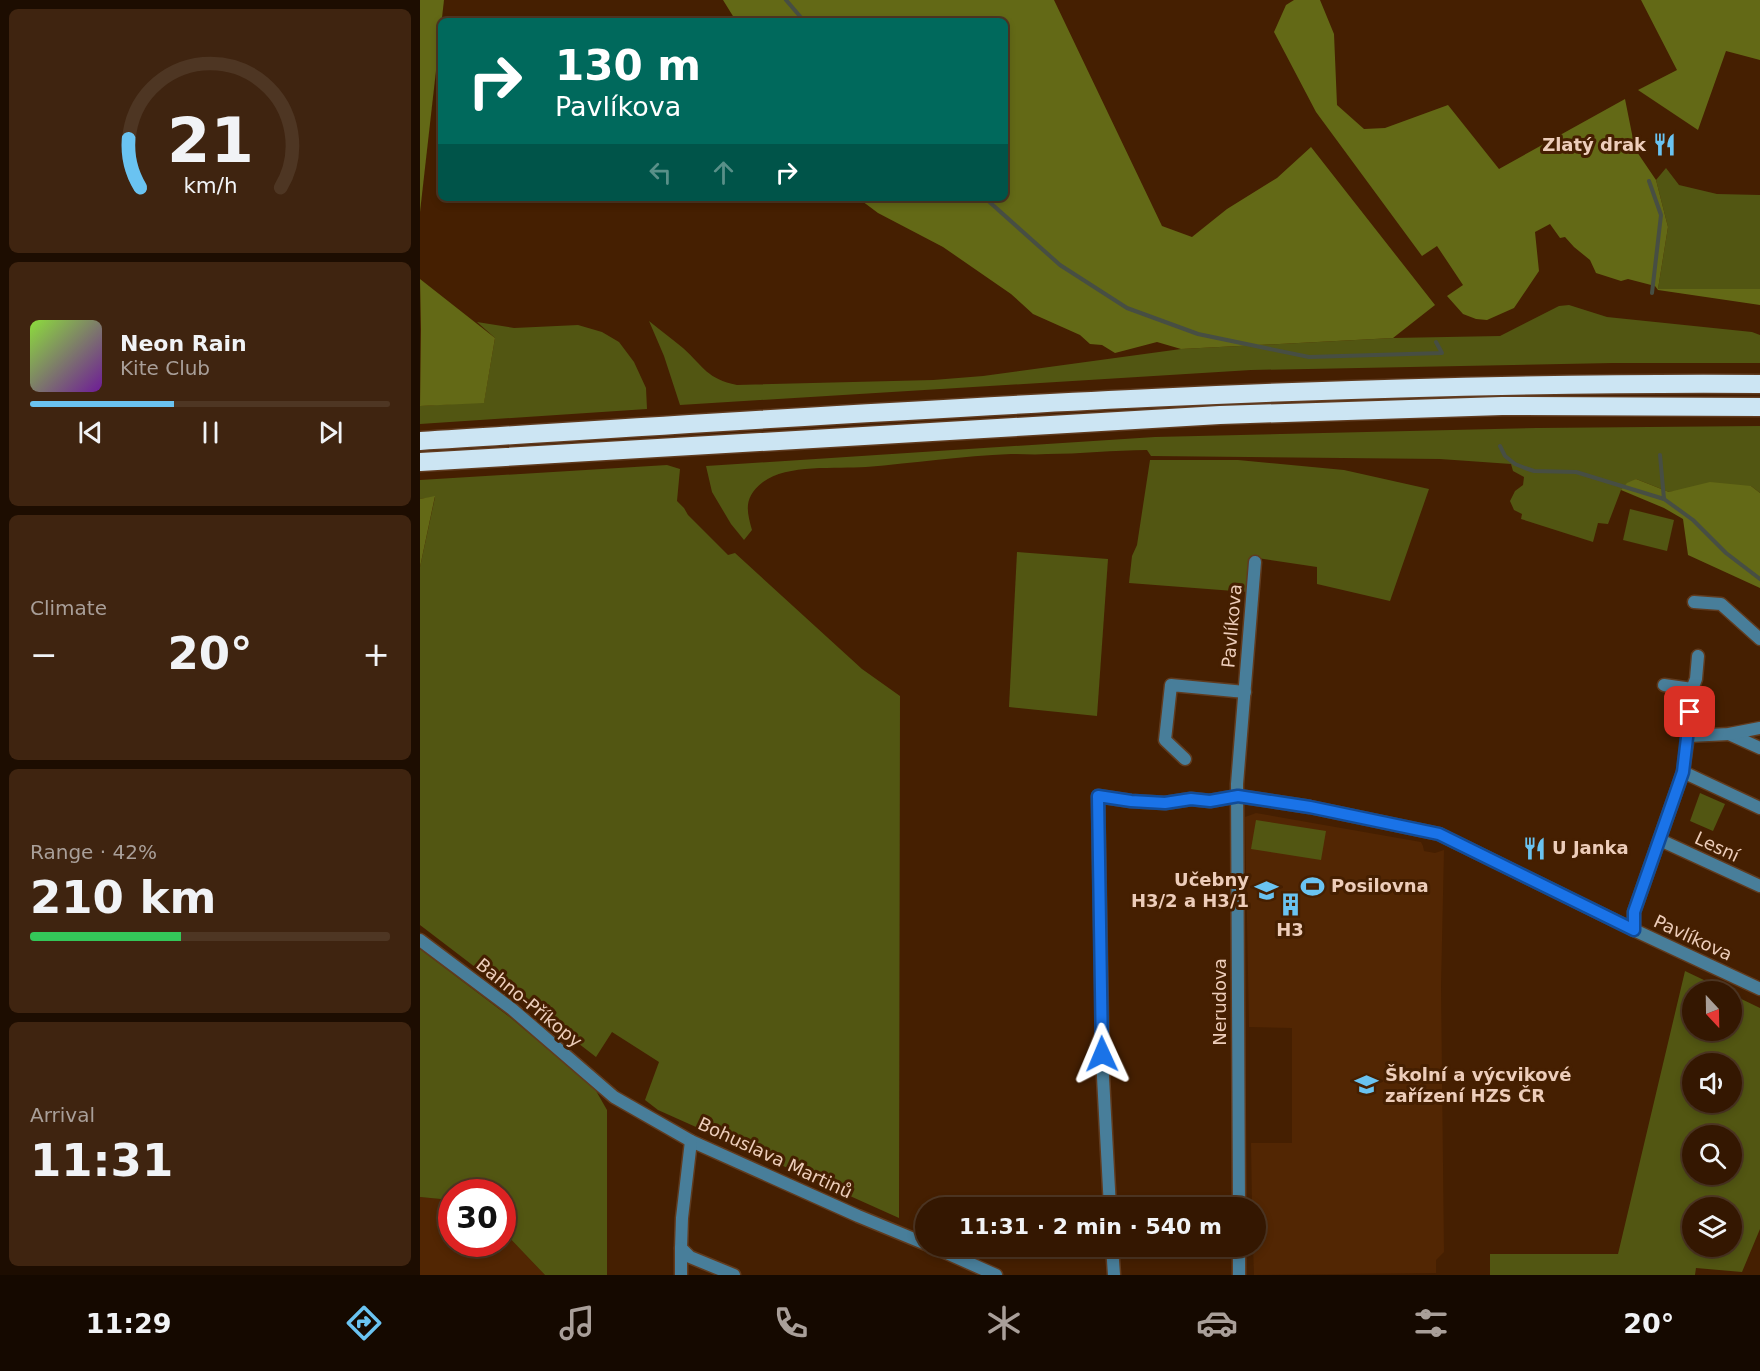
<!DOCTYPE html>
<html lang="en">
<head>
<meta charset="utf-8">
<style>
	:root { --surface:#341701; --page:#3f2410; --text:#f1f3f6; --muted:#a99f99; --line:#4e3623; --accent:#6ac3f1 }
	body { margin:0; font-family:"DejaVu Sans",sans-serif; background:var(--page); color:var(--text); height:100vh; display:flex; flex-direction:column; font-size:22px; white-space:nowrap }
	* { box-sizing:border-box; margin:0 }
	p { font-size:20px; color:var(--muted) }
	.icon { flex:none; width:33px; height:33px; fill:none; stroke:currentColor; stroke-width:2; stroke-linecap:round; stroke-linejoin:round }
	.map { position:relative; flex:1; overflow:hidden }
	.drawer { display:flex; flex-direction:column; gap:9px; padding:9px; background:#1d0d01; width:420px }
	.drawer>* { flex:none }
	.hud { position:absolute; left:18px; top:18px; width:570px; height:183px; border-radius:9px; box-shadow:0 3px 9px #0003,0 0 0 2px var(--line); background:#00695c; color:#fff; overflow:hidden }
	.needle { width:39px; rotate:158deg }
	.fabs { position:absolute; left:1262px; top:981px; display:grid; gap:12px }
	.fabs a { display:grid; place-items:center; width:60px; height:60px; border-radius:50%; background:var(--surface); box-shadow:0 3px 9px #0003,0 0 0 2px var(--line); font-size:30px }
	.speed { position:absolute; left:18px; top:1179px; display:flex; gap:12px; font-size:30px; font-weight:700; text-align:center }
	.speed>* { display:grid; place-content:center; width:78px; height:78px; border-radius:50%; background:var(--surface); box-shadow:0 3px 9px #0003,0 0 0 2px var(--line); line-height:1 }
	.speed .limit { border:9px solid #d22; background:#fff; color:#111 }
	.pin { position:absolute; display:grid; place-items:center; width:51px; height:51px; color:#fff; margin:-26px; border-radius:12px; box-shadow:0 3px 9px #0006 }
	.me { position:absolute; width:66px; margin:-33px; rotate:359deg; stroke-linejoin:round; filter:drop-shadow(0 0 4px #0008) }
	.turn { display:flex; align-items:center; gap:21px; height:126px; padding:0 18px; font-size:27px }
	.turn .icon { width:78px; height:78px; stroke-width:2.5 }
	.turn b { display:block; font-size:42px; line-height:51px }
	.lanes { display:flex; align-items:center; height:57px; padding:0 18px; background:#0003; justify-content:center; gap:30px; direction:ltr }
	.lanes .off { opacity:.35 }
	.big { font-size:45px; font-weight:700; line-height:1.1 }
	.drawer .widget { flex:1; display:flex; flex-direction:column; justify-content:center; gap:9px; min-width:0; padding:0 21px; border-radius:9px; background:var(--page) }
	.drawer .dial { align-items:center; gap:0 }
	.dial svg { height:156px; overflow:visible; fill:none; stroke:var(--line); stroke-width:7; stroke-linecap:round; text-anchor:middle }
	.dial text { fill:var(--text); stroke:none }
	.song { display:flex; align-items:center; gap:18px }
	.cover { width:72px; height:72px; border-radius:9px; background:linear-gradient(135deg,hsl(90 70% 55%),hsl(280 70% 35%)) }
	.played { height:6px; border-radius:3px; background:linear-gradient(90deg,var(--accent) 40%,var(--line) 40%) }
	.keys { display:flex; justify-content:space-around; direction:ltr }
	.heat { display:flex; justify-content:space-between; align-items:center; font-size:33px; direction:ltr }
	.charge { height:9px; border-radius:4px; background:linear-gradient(90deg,#34c759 42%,var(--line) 0) }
	.trip { position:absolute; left:495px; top:1197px; width:351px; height:60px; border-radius:30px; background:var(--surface); box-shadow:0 3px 9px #0003,0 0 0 2px var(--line); font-weight:700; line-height:60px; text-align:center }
	.dock { display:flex; height:96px; justify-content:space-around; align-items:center; background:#150900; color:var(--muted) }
	.dock .icon { width:42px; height:42px }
	.dock .current { color:var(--accent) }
	.dock b { font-size:27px; color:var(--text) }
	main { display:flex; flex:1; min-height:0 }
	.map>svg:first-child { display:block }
	.built { fill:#522603 }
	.green { fill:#525612; fill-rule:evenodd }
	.forest { fill:#636916 }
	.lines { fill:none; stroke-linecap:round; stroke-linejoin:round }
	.stream { stroke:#474e43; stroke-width:4 }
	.street-casing { stroke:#603b1f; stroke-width:15 }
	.highway-casing { stroke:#603b1f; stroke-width:21 }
	.street { stroke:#487e9a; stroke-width:12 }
	.highway { stroke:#cce5f3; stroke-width:18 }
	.route-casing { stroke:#114b97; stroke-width:15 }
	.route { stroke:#1a73e8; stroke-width:10 }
	.labels { text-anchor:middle; stroke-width:6; stroke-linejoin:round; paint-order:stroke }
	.poi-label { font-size:18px; font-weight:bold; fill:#edcdba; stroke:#451f01; text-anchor:start }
	.street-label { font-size:18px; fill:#edcdba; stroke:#451f01 }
</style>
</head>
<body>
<main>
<section class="drawer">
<div class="widget dial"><svg viewBox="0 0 100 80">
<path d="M14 69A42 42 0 1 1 86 69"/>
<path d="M14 69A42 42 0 0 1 8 44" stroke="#6ac3f1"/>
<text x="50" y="56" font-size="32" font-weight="700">21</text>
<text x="50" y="72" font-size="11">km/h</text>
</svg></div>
<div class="widget">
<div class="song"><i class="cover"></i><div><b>Neon Rain</b><p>Kite Club</p></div></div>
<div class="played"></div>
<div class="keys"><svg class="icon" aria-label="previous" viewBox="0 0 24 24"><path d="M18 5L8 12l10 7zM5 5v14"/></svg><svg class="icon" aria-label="pause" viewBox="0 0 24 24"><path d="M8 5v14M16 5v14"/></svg><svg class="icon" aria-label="next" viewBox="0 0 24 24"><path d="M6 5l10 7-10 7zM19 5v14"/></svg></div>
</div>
<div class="widget"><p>Climate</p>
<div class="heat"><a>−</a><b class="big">20°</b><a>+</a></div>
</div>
<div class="widget"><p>Range · 42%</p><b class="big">210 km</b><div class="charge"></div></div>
<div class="widget"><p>Arrival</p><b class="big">11:31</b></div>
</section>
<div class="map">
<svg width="1340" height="1275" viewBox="0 0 1340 1275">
	<rect width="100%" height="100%" fill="#451f01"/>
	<g class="built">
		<path d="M836,813L1001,842L1003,846L1004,851L1015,853L1024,850L1021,986L1024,1252L1016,1260V1273L834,1275L833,1247L836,1246V1208L832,1207L831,1143H872V1028L829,1027L825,817Z"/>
		<path d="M0,1197L31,1200L32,1244H82L83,1231L125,1275H0Z"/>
	</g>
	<g class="green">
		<path d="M1246,168L1259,185L1297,194L1340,195V289H1238L1248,227L1236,180Z"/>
		<path d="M1149,305L1187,317L1332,332L1340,335V363H1193L831,370L260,405L244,356L229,321C240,330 252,339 263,348C284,367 287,379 317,385L513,380L563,376L761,349L973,338L1080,336L1139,306Z"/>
		<path d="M57,322L94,328L158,325L182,332L199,342L214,362L226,388L227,409L0,424V406L64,402L75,338Z"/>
		<path d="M1340,426V493L1331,486L1249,492L1216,479L1201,490L1188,524L1178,523L1173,542L1101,519L1102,514L1094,510L1090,501L1095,491L1103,485L1104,477L1093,471L1091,464L1020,459L731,456L727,450C694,450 660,454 627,454C615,455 603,454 591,454C542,456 494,463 446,467C416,469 367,464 343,482C324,497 326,509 332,530L324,540L311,524L292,492L286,466L735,437L1117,428Z"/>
		<path d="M730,460H818L924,470L1009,489L970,601L897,584V567L831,557L827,592L709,583L712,556L717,545Z"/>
		<path d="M247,465L260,469L257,501L264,508L268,515L308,555L315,553L442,669L480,696L479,1218L238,1110L225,1100L239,1062L192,1032L176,1057L92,992L72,980L0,925V567L15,497L0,499V480Z"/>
		<path d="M1210,509L1254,520L1247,551L1203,540Z"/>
		<path d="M597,552L688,559L677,716L589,707Z"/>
		<path d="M1280,793L1305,804L1293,831L1270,821Z"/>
		<path d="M836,820L906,831L901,860L831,849Z"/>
		<path d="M0,949L91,1018L175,1089L187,1110V1275H125L83,1231L82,1192H32L31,1200L0,1197Z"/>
		<path d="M1265,971L1307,991L1272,992V1030H1311V994L1340,1008V1229L1322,1272L1276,1268L1275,1275H1070V1254H1198ZM1272,1064H1311V1102H1272ZM1272,1136H1311V1174H1272ZM1272,1208H1311V1246H1272Z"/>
	</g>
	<g class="forest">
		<path d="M0,0H24L0,212Z"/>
		<path d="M303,0H634L742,226L772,237L807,209L857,178L891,147L1015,305L973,338L761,349L737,342L695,353L682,345L670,344L660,335L613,314L591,294L523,247L458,213L438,198H585V21H316Z"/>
		<path d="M874,0H900L914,34L917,105L944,129L965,128L1028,105L1079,169L1205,99L1215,149L1236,180L1248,227L1238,289H1340V305L1238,290L1235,286L1208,279L1201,281L1176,273L1170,260L1154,247L1145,237L1140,238L1130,224L1115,232L1119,271L1094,308L1067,320L1056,319L1043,314L1027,296L1043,285L1017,246L1002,256L896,112L854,32L866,5Z"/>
		<path d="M1221,0H1340V60L1306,51L1278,130L1218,90L1257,70Z"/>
		<path d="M0,279L75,338L64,403L0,406L1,329Z"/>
		<path d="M1216,479L1249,492L1290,482L1331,486L1340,493V588L1268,555L1263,519L1244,508L1201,490L1207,483Z"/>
		<path d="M15,496L0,567V499Z"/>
	</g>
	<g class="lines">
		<g class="stream">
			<path d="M366,0L384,21"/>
			<path d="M1229,181L1241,215L1232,293"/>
			<path d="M565,198L640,265L707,308L778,334L889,357L1022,353L1016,342"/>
			<path d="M1080,446L1085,456L1095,464L1105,468L1114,471L1156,472L1244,499"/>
			<path d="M1240,455L1244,499L1273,520L1306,553L1340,579"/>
		</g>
		<defs>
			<g id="street">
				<path d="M1274,602L1301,604L1340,639"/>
				<path d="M1244,685L1272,689"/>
				<path d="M1309,734L1340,748"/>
				<path d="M1268,736L1309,734L1340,728"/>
				<path d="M765,759L745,740L751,685L825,692"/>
				<path d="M1263,772L1268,736L1272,689L1276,679L1278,656"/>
				<path d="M1240,840L1340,886"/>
				<path d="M1214,930V912L1263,772L1340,808"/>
				<path d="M0,940L92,1009L194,1097L271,1141L438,1216L506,1244"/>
				<path d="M271,1141L262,1218L261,1248L270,1257L314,1275"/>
				<path d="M690,1208L683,1077L678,796L711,801L745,803L771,799L790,801L818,796L890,807L1019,834L1214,930L1340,989"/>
				<path d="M819,1208L817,784L835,562"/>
				<path d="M511,1246L576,1275"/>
				<path d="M692,1246L694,1275"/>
				<path d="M819,1246V1275"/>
				<path d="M261,1275V1248"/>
			</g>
			<g id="highway">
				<path d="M0,441C446,413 893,381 1340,384"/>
				<path d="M0,462L800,415L1082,406L1340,407"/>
			</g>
		</defs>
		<use href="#street" class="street-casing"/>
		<use href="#highway" class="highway-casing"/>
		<use href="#street" class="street"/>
		<use href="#highway" class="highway"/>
	</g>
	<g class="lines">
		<defs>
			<path id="route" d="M682,1054L678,796L711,801L745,803L771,799L790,801L818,796L890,807L1019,834L1214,930V912L1263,772L1270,712"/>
		</defs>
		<use href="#route" class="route-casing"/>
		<use href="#route" class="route"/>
	</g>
	<defs>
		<symbol id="restaurant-bare" viewBox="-9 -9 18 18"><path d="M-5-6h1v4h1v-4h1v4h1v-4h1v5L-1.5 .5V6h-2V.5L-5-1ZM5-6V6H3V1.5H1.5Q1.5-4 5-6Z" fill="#6ac3f1" stroke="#451f01" stroke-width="2.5" paint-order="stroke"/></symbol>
		<symbol id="stadium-bare" viewBox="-9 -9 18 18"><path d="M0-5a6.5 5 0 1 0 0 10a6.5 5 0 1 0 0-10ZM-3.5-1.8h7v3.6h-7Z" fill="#6ac3f1" stroke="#451f01" stroke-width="2.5" paint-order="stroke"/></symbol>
		<symbol id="school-bare" viewBox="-9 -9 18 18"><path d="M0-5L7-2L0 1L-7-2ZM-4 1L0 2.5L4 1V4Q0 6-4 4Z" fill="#6ac3f1" stroke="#451f01" stroke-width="2.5" paint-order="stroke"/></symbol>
		<symbol id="building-bare" viewBox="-9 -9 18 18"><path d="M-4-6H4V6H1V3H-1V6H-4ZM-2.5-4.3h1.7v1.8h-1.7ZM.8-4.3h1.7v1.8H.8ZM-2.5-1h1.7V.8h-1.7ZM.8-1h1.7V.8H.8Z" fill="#6ac3f1" stroke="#451f01" stroke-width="2.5" paint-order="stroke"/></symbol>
		<symbol id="university-bare" viewBox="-9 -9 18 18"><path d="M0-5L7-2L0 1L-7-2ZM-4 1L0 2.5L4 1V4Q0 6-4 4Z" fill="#6ac3f1" stroke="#451f01" stroke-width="2.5" paint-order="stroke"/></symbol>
	</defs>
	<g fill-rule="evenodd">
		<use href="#restaurant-bare" x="1228" y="128" width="33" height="33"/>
		<use href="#restaurant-bare" x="1098" y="832" width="33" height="33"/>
		<use href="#stadium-bare" x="876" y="870" width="33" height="33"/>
		<use href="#school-bare" x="830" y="874" width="33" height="33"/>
		<use href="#building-bare" x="854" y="888" width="33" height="33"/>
		<use href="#university-bare" x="930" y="1068" width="33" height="33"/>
	</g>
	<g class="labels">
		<g class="poi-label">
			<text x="1226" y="151" text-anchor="end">Zlatý drak</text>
			<text x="1132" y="854">U Janka</text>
			<text x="829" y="886" text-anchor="end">Učebny<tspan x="829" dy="21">H3/2 a H3/1</tspan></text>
			<text x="911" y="892">Posilovna</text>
			<text x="870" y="936" text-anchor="middle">H3</text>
			<text x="965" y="1081">Školní a výcvikové<tspan x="965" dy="21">zařízení HZS ČR</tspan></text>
		</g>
		<g class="street-label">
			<text transform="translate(812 626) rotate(-85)" y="6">Pavlíkova</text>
			<text transform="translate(1297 847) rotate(25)" y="6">Lesní</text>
			<text transform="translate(1273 938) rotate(25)" y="6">Pavlíkova</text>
			<text transform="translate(800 1002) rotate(-90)" y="6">Nerudova</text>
			<text transform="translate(109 1003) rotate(39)" y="6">Bahno-Příkopy</text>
			<text transform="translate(355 1158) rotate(25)" y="6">Bohuslava Martinů</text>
		</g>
	</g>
</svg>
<div class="fabs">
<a><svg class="needle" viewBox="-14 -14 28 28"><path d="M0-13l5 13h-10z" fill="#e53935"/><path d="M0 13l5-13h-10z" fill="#a99f99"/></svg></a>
<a><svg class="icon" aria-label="sound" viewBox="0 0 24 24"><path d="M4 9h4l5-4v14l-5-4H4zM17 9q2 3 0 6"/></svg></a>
<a><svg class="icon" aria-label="search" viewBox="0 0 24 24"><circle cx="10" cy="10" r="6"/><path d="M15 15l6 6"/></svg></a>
<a><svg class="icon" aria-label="layers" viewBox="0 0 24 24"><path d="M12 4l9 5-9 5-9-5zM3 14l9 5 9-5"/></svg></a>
</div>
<div class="speed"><div class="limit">30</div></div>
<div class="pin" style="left:1270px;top:712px;background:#d93025"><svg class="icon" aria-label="arrive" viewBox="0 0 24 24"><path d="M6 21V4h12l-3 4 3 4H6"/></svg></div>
<svg class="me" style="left:682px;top:1054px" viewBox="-20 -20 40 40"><path d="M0-17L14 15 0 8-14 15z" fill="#1a73e8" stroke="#fff" stroke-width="4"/></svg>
<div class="trip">11:31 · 2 min · 540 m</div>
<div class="hud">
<div class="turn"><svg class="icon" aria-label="right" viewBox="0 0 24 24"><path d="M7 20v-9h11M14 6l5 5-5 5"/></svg><div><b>130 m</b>Pavlíkova</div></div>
<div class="lanes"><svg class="icon off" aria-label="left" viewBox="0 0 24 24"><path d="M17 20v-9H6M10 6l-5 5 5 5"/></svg><svg class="icon off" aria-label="ahead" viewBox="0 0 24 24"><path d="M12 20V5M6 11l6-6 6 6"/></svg><svg class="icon" aria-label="right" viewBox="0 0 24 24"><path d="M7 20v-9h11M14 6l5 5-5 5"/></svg></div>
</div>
</div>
</main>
<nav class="dock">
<b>11:29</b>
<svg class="icon current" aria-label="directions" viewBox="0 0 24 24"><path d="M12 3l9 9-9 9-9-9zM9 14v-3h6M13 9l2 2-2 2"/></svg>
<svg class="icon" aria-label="music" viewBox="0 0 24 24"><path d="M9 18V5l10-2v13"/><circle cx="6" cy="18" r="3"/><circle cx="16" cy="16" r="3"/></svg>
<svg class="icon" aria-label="phone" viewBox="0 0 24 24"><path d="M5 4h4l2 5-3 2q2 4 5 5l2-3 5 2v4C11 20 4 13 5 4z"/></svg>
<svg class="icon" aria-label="climate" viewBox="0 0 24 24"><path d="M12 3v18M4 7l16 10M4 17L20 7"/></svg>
<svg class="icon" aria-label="car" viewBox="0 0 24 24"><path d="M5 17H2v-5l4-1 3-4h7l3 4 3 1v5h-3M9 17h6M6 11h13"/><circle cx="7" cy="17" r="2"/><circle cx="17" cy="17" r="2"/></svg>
<svg class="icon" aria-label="filters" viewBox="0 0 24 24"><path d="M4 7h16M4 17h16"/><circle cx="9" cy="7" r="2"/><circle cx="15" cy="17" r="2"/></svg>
<b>20°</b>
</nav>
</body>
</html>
